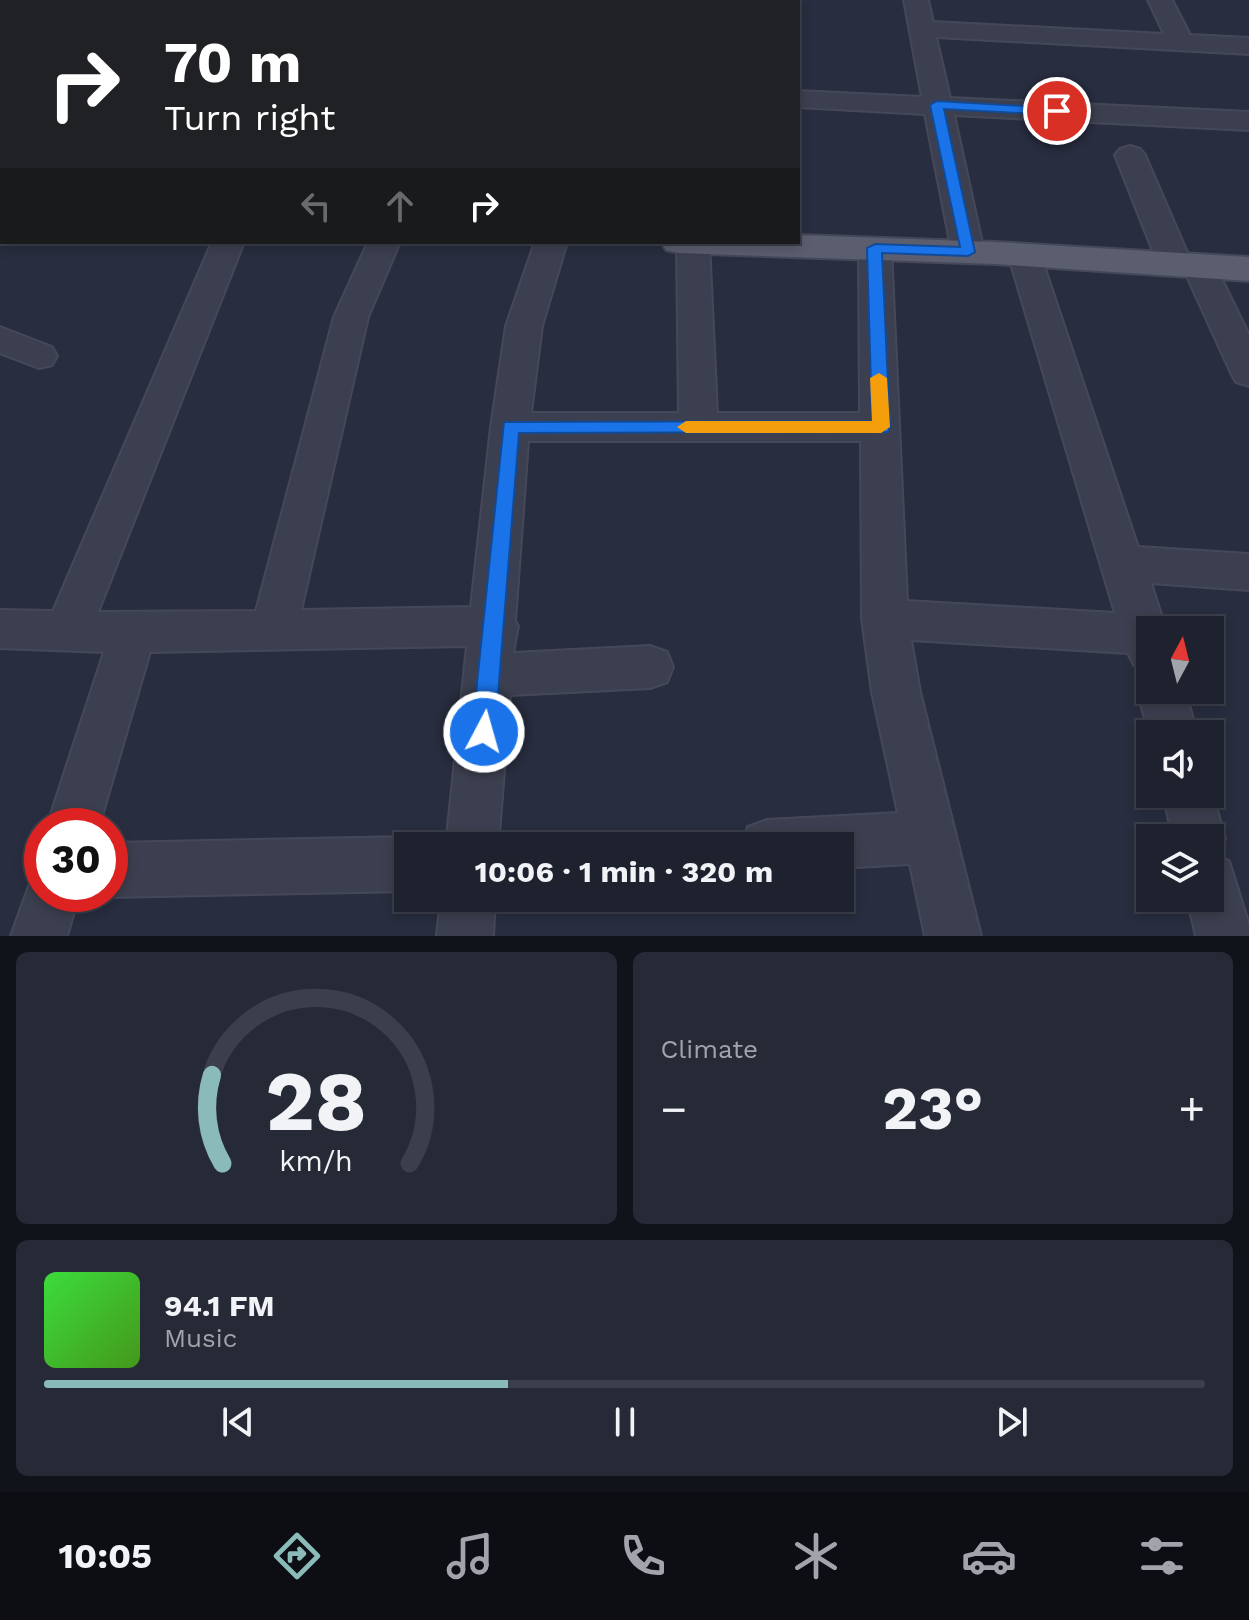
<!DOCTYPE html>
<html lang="en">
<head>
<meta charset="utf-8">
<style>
	:root { --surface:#1e222f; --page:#262a37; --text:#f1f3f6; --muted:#a1a4aa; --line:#3c3f4b; --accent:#8bbbb9 }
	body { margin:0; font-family:"Work Sans",sans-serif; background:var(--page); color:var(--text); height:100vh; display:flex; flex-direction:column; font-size:30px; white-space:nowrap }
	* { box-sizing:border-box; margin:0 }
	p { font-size:26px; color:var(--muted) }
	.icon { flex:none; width:44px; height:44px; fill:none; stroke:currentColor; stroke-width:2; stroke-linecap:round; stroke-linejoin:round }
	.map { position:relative; height:936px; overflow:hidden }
	.drawer { display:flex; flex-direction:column; gap:16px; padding:16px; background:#10131a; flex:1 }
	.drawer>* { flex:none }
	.hud { position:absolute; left:0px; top:0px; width:800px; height:244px; box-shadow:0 4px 12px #0003,0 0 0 2px var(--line); background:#202124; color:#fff; overflow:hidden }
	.needle { width:52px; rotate:7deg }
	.buttons { position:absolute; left:1136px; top:616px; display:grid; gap:16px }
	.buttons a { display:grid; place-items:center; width:88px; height:88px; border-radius:0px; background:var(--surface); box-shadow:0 4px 12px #0003,0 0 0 2px var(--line); font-size:40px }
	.speed { position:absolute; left:24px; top:808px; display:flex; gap:16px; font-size:40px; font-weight:700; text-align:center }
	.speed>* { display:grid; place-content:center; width:104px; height:104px; border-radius:50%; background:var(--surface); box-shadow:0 4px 12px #0003,0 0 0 2px var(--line); line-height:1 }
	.speed .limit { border:12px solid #d22; background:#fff; color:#111 }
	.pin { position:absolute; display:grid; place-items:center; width:68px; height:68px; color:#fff; margin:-34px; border:4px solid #fff; border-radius:50%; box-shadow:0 2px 8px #0007 }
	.me { position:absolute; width:88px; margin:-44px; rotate:6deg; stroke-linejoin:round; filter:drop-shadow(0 0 6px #0008) }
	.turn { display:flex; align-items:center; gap:28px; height:168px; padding:0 32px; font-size:36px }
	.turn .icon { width:104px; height:104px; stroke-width:2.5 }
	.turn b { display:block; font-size:56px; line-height:68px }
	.lanes { display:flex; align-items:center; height:76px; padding:0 32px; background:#0003; justify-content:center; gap:40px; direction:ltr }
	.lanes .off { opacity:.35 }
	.big { font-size:60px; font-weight:700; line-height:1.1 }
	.drawer .tile { flex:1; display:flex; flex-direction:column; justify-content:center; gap:12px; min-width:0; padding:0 28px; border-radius:12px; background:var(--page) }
	.drawer .dial { align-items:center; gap:0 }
	.dial svg { height:208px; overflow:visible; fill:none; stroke:var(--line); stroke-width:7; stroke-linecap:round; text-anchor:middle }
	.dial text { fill:var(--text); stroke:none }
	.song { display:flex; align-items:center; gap:24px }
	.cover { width:96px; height:96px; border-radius:12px; background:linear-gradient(135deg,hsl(120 70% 55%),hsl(100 70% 35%)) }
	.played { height:8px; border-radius:4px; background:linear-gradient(90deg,var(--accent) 40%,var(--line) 40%) }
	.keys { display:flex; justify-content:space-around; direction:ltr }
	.heat { display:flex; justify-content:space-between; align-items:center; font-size:44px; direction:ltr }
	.drawer .tiles { flex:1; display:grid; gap:16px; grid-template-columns:1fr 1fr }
	.tile:last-child { grid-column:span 2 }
	.trip { position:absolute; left:394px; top:832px; width:460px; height:80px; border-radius:0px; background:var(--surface); box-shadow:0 4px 12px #0003,0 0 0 2px var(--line); font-weight:700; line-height:80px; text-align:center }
	.menu { display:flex; height:128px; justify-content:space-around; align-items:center; background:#0c0e13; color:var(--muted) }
	.menu .icon { width:56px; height:56px }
	.menu .selected { color:var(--accent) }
	.menu b { font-size:36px; color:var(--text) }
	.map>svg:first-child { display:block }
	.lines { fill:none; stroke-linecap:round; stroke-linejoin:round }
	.minor-casing { stroke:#454858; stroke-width:4 }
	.major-casing { stroke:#454858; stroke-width:4 }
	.minor { fill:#3c3f4f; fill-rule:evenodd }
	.major { fill:#5a5e6f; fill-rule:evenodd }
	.route { fill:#1a73e8; stroke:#114b97; stroke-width:2 }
	.slow { fill:#f59e0b }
</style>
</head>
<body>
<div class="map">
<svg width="1249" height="936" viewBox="0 0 1249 936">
	<rect width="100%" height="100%" fill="#282d3f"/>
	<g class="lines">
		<defs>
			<g id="minor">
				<path d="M21,0H46L20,2Z"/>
				<path d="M133,0H158L132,2Z"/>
				<path d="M301,0H326L300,2Z"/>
				<rect x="596" y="0" width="24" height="2"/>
				<rect x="756" y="0" width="24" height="2"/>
				<path d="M904,0H928L933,22L1164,34L1148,0H1172L1190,35L1249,38V54L936,37L950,98L1249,112V130L954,115L984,252L980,259L968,262L956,259L952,252L925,114L798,107V91L922,97Z"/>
				<path d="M2,22V39L0,40V23Z"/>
				<path d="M1130,146L1140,149L1145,155L1189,257L1198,255L1210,258L1215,265L1249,335V386L1236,382L1231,373L1185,272L1175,274L1163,271L1158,264L1115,155L1120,149Z"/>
				<path d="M2,213V233L0,234V214Z"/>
				<path d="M875,238L887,241L891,248L907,601L1115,613L1008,254L1012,247L1024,244L1036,247L1040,254L1138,547L1249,554V590L1151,583L1166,630H1150V671L1134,665L1128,653L911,640L920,692L981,936H925L910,864L840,868V846H741L748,827L767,820L898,813L872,692L862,619L861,441H528L515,621L518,626L513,653L650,646L667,652L673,667L667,682L650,688L510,695L498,846H446L467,646L150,652L99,826H47L104,652L0,648V610L53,611L212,242H244L98,612L256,611L334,317L368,242H400L368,317L301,610L471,607L491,427L506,326L535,242H567L542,326L531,413H679L677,242H709L717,413H860L859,248L863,241Z"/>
				<path d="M0,327L52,347L57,356L52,365L39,368L0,353Z"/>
				<path d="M1150,673V690H1185L1197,734H1150V737L1137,690L1144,675Z"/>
				<path d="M1210,786L1225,838L1218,856L1229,861L1249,925V936H1196L1187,898H1210V838H1173L1163,794H1210Z"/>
				<path d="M408,837L427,846H408V891L110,897L103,894H110V843Z"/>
				<path d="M42,871V894H79L67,936H11L33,875Z"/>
				<path d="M441,898H495L493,936H437Z"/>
			</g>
			<g id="major">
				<rect x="0" y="113" width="2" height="18"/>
				<path d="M798,235L995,242L1249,257V281L995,264L679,253L666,250L661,242H798Z"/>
			</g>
		</defs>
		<use href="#minor" class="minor-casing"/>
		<use href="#major" class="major-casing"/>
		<use href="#minor" class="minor"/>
		<use href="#major" class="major"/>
	</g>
	<path class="route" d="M937,101L1057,108L1063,111L1057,115L944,109L975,252L968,256L882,253L890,427L888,432L519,433L495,732L491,740L484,743L476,740L472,732L504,422L872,421L867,248L875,244L960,247L930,105Z"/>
	<path class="slow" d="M879,373L887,378L890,427L881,433H686L677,427L686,421H872L870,378Z"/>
</svg>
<div class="buttons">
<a><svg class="needle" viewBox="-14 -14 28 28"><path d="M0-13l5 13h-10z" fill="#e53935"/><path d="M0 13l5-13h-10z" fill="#a1a4aa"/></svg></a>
<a><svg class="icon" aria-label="sound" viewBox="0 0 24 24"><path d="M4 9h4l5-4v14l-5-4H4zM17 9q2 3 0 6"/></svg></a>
<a><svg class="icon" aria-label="layers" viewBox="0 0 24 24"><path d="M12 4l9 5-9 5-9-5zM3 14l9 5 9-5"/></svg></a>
</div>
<div class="speed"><div class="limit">30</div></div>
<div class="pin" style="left:1057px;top:111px;background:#d93025"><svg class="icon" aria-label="arrive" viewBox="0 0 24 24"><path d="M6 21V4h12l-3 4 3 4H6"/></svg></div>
<svg class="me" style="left:484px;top:732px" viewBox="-20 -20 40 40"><circle r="17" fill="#1a73e8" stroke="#fff" stroke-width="3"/><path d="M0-11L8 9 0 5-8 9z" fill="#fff"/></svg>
<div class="trip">10:06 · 1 min · 320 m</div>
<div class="hud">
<div class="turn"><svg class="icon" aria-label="right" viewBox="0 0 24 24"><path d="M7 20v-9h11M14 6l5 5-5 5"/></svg><div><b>70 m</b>Turn right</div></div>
<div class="lanes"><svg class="icon off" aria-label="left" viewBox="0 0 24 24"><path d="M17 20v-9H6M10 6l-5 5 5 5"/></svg><svg class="icon off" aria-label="ahead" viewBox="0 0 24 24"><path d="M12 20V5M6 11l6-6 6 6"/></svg><svg class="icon" aria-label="right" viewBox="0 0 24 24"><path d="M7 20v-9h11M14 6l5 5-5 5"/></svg></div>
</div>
</div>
<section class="drawer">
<div class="tiles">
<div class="tile dial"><svg viewBox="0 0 100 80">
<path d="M14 69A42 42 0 1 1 86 69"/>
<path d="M14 69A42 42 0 0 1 10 35" stroke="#8bbbb9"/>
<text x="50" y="56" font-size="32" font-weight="700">28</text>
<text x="50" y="72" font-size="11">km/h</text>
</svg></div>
<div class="tile"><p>Climate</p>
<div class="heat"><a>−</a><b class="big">23°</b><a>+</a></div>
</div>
<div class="tile">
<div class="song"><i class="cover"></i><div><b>94.1 FM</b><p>Music</p></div></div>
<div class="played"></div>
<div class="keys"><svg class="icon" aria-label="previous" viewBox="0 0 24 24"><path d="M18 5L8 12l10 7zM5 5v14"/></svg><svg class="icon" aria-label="pause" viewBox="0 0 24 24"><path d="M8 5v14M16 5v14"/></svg><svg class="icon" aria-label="next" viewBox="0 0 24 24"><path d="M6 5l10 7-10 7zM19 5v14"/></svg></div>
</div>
</div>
</section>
<nav class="menu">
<b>10:05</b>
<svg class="icon selected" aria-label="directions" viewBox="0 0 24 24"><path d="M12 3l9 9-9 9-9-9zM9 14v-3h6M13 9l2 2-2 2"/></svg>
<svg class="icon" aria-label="music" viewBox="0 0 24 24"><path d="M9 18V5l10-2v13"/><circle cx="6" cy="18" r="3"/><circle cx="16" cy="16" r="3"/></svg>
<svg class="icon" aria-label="phone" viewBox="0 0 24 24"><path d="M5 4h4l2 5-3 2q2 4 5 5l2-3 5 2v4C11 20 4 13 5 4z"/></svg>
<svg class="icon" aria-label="climate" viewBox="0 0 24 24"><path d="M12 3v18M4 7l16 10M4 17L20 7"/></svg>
<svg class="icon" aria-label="car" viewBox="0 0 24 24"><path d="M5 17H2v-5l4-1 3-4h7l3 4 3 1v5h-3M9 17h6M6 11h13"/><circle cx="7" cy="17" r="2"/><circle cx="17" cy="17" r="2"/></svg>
<svg class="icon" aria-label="filters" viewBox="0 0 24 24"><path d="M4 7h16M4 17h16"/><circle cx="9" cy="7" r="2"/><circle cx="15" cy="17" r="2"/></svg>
</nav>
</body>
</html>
